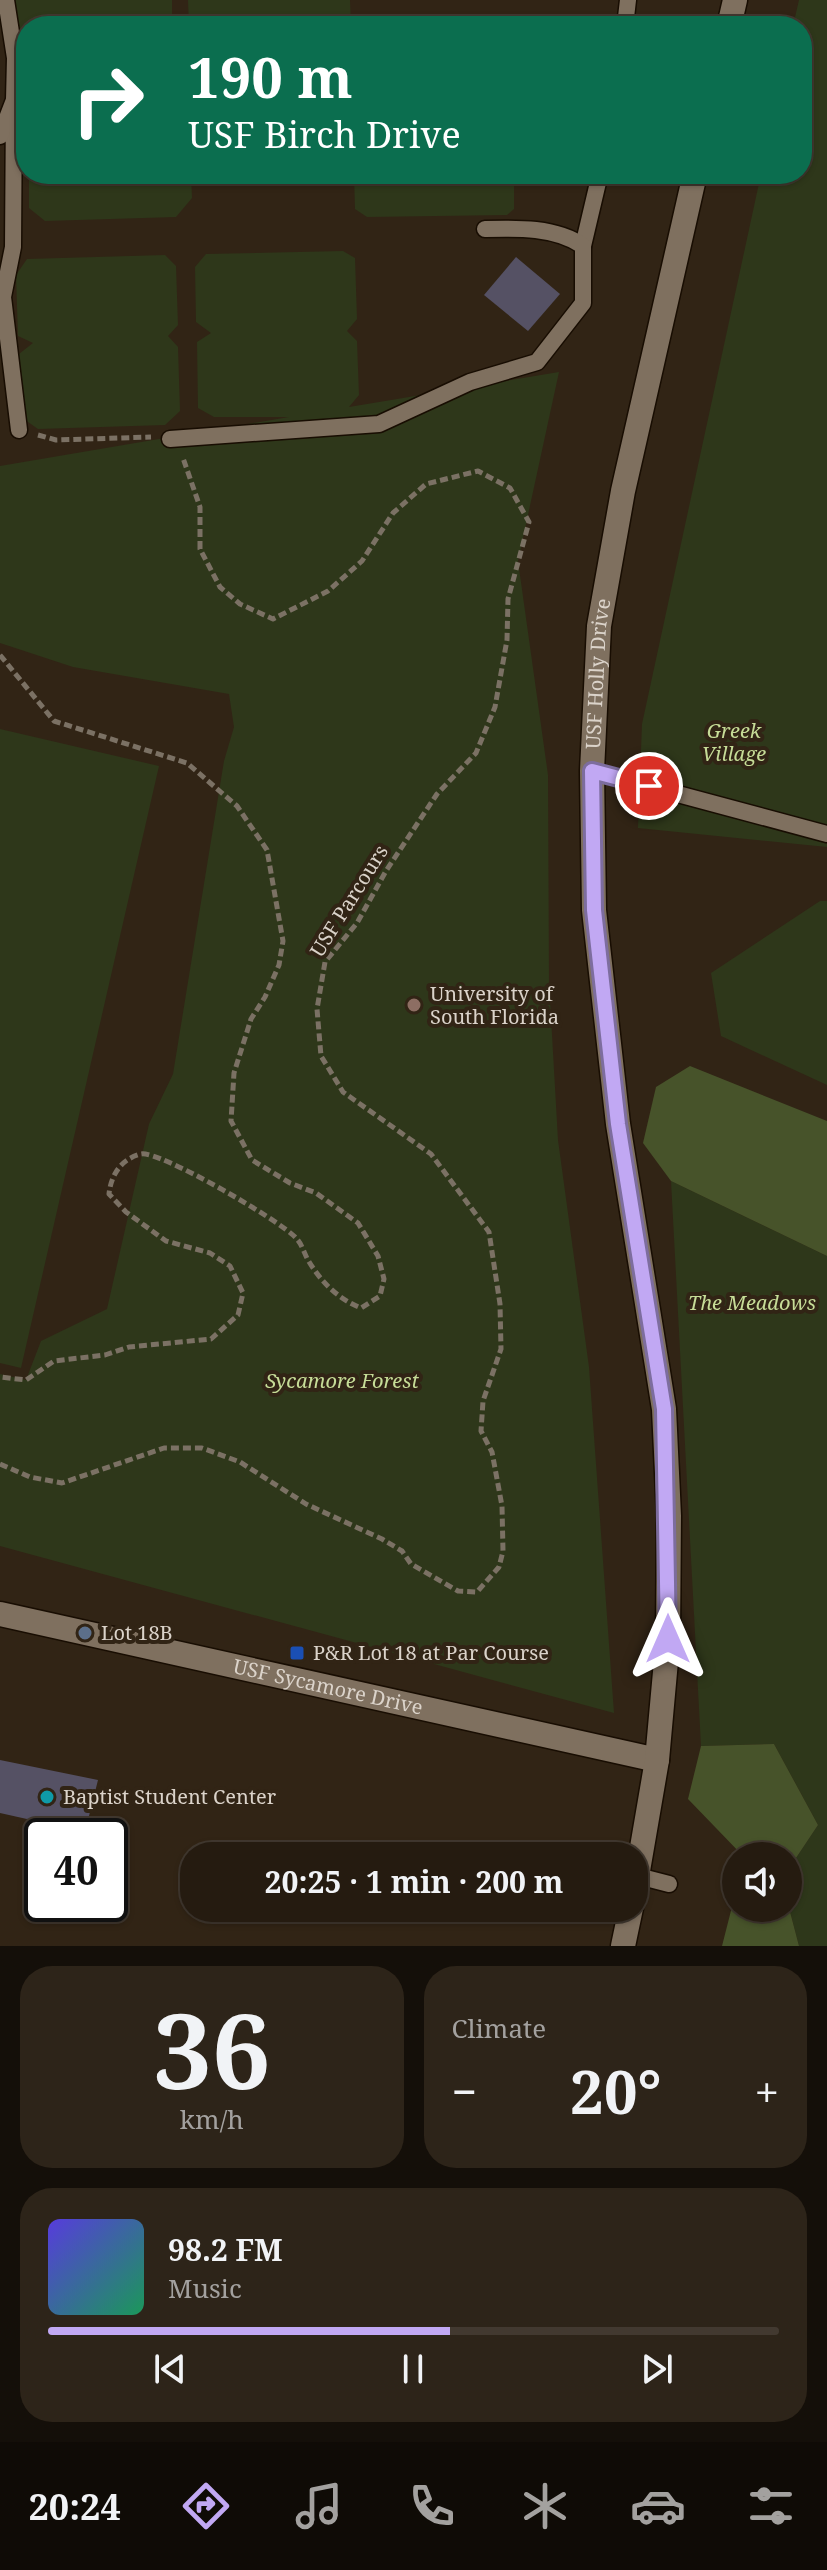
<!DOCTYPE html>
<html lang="en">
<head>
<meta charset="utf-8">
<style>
	:root { --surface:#251b10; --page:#2d2419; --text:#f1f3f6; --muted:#a3a19f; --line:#423930; --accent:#c1a8f3 }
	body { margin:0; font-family:"Noto Serif",serif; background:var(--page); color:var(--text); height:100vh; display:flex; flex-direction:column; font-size:30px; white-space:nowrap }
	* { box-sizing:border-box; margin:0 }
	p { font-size:26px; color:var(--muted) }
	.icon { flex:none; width:44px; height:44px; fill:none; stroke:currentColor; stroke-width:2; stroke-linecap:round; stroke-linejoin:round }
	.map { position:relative; height:1946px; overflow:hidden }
	.panel { display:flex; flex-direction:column; gap:20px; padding:20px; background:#140f09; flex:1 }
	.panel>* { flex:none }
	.top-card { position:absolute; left:16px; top:16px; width:796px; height:168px; border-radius:32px; box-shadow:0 2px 6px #0004,0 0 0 2px var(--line); background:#0b6e4f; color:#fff; overflow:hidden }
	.tools { position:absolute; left:722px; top:1842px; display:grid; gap:16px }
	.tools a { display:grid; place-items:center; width:80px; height:80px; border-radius:50%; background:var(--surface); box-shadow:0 2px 6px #0004,0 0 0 2px var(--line); font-size:40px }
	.speed { position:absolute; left:24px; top:1818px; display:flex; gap:16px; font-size:40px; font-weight:700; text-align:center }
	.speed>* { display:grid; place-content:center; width:104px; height:104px; border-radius:50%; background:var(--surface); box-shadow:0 2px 6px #0004,0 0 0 2px var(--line); line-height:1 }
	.speed .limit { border:4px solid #111; border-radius:12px; background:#fff; color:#111 }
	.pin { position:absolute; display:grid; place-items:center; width:68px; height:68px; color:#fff; margin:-34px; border:4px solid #fff; border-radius:50%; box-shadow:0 2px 8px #0007 }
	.me { position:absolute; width:88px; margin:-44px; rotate:0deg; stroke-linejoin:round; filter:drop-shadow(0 0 6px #0008) }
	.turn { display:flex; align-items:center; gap:28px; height:168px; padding:0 40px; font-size:36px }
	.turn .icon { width:104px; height:104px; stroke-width:2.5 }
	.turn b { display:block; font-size:56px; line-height:68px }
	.big { font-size:60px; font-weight:700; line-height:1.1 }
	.panel .widget { flex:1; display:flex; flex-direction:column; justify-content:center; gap:12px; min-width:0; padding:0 28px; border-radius:32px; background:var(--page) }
	.panel .dial { align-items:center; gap:0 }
	.dial b { font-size:104px; line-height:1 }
	.song { display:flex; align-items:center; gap:24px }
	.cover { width:96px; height:96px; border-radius:12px; background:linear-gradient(135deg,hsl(250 70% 55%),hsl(150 70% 35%)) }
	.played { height:8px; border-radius:4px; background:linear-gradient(90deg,var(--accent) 55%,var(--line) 55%) }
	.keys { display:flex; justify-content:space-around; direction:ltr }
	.heat { display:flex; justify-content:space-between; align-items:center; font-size:44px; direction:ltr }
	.panel .tiles { flex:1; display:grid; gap:20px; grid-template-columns:1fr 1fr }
	.widget:last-child { grid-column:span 2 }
	.trip { position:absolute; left:180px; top:1842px; width:468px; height:80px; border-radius:32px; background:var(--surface); box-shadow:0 2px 6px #0004,0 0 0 2px var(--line); font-weight:700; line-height:80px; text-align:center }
	.tab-bar { display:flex; height:128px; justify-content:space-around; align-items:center; background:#0f0b06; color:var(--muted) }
	.tab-bar .icon { width:56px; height:56px }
	.tab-bar .active { color:var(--accent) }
	.tab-bar b { font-size:36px; color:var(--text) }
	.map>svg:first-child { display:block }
	.green { fill:#2e371a }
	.forest { fill:#47532a }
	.building { fill:#555164 }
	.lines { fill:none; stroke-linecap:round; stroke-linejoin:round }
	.service-casing { stroke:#180d02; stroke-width:19 }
	.minor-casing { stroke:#180d02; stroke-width:27 }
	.tertiary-casing { stroke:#180d02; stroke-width:27 }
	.path { stroke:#7b7164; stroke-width:5; stroke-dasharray:8 4; stroke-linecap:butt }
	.service { stroke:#7f705f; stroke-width:16 }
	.minor { stroke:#7f705f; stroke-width:24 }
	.tertiary { stroke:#7f705f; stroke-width:24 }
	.route-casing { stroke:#7d6d9e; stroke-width:20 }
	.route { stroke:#c1a8f3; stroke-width:14 }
	.education-dot { fill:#8d6e63; stroke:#312415; stroke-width:3 }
	.service-dot { fill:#5c6f8a; stroke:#312415; stroke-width:3 }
	.transit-dot { fill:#1a4fb4; stroke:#312415; stroke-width:3 }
	.culture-dot { fill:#0f9aa8; stroke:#312415; stroke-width:3 }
	.labels { text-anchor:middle; stroke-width:8; stroke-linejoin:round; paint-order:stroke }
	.street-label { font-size:20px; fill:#dbd3ca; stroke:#312415 }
	.park-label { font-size:20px; font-style:italic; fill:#c6dc97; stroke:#312415 }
	.poi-label { font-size:20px; fill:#dbd3ca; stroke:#312415; text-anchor:start }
</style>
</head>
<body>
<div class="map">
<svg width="827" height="1946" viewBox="0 0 827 1946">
	<rect width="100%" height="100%" fill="#312415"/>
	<g class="green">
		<path d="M10,0H172V20L163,26H26V38L11,26Z"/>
		<path d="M188,0H350L351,26H189Z"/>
		<path d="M799,0H827V847L638,828L642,724L761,174H802V26H793Z"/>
		<path d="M29,174H191L192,198L176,217L45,221L29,208Z"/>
		<path d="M354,174H514V209L507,215L367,217L355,209Z"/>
		<path d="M343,251L355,258L357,319L347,331L357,341L359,395L349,407L559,372L518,561L548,775L549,982L558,1140L589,1367L614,1713L0,1546V1374L26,1380L41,1341L107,1309L149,1124L173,1074L224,761L234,727L229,694L73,667L0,643V466L289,417H214L198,408L197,342L211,333L196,322L195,267L206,254Z"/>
		<path d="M165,255L176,266L178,325L168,336L178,347L180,411L165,425L38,429L21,417L19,354L33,343L18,336L16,275L27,259Z"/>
		<path d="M0,729L159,766L21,1368L0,1363Z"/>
		<path d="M820,901H827V1085L721,1036L711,973Z"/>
		<path d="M671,1181L827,1256V1946H799L788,1904V1870L818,1825L774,1744L701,1746Z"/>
	</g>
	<g class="forest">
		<path d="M690,1066L827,1121V1256L671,1181L643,1143L656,1087Z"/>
		<path d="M774,1744L818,1825L788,1870V1856H743L688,1799L701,1746Z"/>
		<path d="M736,1891V1908H788V1904L799,1946H722Z"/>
	</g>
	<g class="building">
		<path d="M516,257L560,294L528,331L484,295Z"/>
		<path d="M0,1760L98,1780L85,1832L0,1813Z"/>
	</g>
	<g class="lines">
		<defs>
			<g id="service">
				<path d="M625,26L628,0"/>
				<path d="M14,100L13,247L3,297L19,430"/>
				<path d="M0,136L14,100L15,58L6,0"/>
				<path d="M583,246L600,174"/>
				<path d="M170,439L379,424L470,382L537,362L583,303V246C556,227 517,228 485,229"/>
				<path d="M592,771L827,834"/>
				<path d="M638,1876L669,1884"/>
			</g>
			<g id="minor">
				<path id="s1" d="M0,1614L657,1760"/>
			</g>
			<g id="tertiary">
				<path d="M729,26L735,0"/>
				<path id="s2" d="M634,1894L657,1760L668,1639L669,1516L664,1409L618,1124L594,910L592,771L599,626L623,491L695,174"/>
				<path d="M623,1946L631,1908"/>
			</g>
		</defs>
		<use href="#service" class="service-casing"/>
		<use href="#minor" class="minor-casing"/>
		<use href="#tertiary" class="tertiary-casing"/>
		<g class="path">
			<path d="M38,435L56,440L151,437"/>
			<path d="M0,655L54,721L187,763L237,806L267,850L283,941L279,965L265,997L251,1019L234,1073L231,1121L252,1160L290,1183L316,1193L358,1223L378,1256L384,1279L380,1296L361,1308C338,1299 321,1282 308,1260C304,1253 302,1244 296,1238C281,1221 159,1150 141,1154C121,1159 111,1175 109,1194L126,1212L166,1241L210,1253L230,1266L243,1293L238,1315L211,1339L129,1347L105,1355L54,1361L26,1380L0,1377"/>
			<path d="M0,1464L30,1477L62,1483L164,1448H202L240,1462L306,1504L382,1539L402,1551L411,1564L458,1591L477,1592L499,1567L503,1551L502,1506L492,1452L481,1431L483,1401L501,1349L500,1304L489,1232L431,1154L343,1092L321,1056L317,1009L325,962L357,923L386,871L437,794L476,753L495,707L507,640L508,599L529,522L510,488L478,471L426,484L393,513L362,561L328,591L273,619L240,604L220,587L200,549V507L183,458"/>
		</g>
		<use href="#service" class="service"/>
		<use href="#minor" class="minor"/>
		<use href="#tertiary" class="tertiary"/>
	</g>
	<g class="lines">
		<defs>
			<path id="route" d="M649,786L592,771L594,910L618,1124L664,1409L668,1639"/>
		</defs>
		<use href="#route" class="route-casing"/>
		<use href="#route" class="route"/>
	</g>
	<circle class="education-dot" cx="414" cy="1005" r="8"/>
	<circle class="service-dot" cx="85" cy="1633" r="8"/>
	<rect class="transit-dot" x="289" y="1645" width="16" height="16" rx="4"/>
	<circle class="culture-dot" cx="47" cy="1797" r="8"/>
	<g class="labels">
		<g class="street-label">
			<text dy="7" stroke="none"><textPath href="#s2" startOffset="1228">USF Holly Drive</textPath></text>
			<text transform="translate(349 901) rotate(-58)" y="7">USF Parcours</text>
			<text dy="7" stroke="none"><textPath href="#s1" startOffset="336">USF Sycamore Drive</textPath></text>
		</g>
		<g class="park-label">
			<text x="734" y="738">Greek<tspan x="734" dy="23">Village</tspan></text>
			<text x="752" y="1310">The Meadows</text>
			<text x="342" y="1388">Sycamore Forest</text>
		</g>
		<g class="poi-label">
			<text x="430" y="1001">University of<tspan x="430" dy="23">South Florida</tspan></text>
			<text x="101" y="1640">Lot 18B</text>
			<text x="313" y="1660">P&amp;R Lot 18 at Par Course</text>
			<text x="63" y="1804">Baptist Student Center</text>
		</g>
	</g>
</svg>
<div class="tools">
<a><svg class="icon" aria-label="sound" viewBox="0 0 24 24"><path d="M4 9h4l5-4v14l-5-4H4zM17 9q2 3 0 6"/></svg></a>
</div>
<div class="speed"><div class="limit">40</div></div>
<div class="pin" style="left:649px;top:786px;background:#d93025"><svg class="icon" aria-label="arrive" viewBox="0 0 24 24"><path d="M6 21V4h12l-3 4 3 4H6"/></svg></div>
<svg class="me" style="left:668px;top:1639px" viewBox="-20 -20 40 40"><path d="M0-17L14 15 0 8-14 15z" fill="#c1a8f3" stroke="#fff" stroke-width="4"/></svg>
<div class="trip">20:25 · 1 min · 200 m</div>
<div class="top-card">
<div class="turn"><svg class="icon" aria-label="right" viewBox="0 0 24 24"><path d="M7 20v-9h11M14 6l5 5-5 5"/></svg><div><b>190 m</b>USF Birch Drive</div></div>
</div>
</div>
<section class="panel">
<div class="tiles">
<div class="widget dial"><b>36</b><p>km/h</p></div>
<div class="widget"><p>Climate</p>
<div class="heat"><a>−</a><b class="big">20°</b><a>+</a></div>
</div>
<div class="widget">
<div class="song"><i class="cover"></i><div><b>98.2 FM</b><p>Music</p></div></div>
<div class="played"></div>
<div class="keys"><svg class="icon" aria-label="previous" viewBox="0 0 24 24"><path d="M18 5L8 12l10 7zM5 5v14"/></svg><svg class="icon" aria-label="pause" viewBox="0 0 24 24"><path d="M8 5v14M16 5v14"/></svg><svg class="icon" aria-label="next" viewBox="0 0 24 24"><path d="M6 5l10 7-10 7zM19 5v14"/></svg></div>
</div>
</div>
</section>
<nav class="tab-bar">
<b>20:24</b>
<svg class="icon active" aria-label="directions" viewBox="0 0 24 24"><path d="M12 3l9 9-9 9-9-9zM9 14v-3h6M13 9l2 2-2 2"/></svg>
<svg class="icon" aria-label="music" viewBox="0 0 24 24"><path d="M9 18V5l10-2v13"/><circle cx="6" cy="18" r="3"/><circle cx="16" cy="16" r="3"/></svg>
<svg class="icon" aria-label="phone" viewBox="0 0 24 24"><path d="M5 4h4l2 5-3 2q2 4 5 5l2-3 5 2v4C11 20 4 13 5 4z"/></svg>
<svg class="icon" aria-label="climate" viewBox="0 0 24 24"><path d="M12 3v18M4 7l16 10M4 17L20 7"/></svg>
<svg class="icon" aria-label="car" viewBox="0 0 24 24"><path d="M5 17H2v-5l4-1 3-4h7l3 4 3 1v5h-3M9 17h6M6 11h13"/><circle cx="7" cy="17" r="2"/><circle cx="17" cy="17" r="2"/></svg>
<svg class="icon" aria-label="filters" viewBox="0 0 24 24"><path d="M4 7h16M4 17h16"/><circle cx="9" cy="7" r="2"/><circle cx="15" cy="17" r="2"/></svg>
</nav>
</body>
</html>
